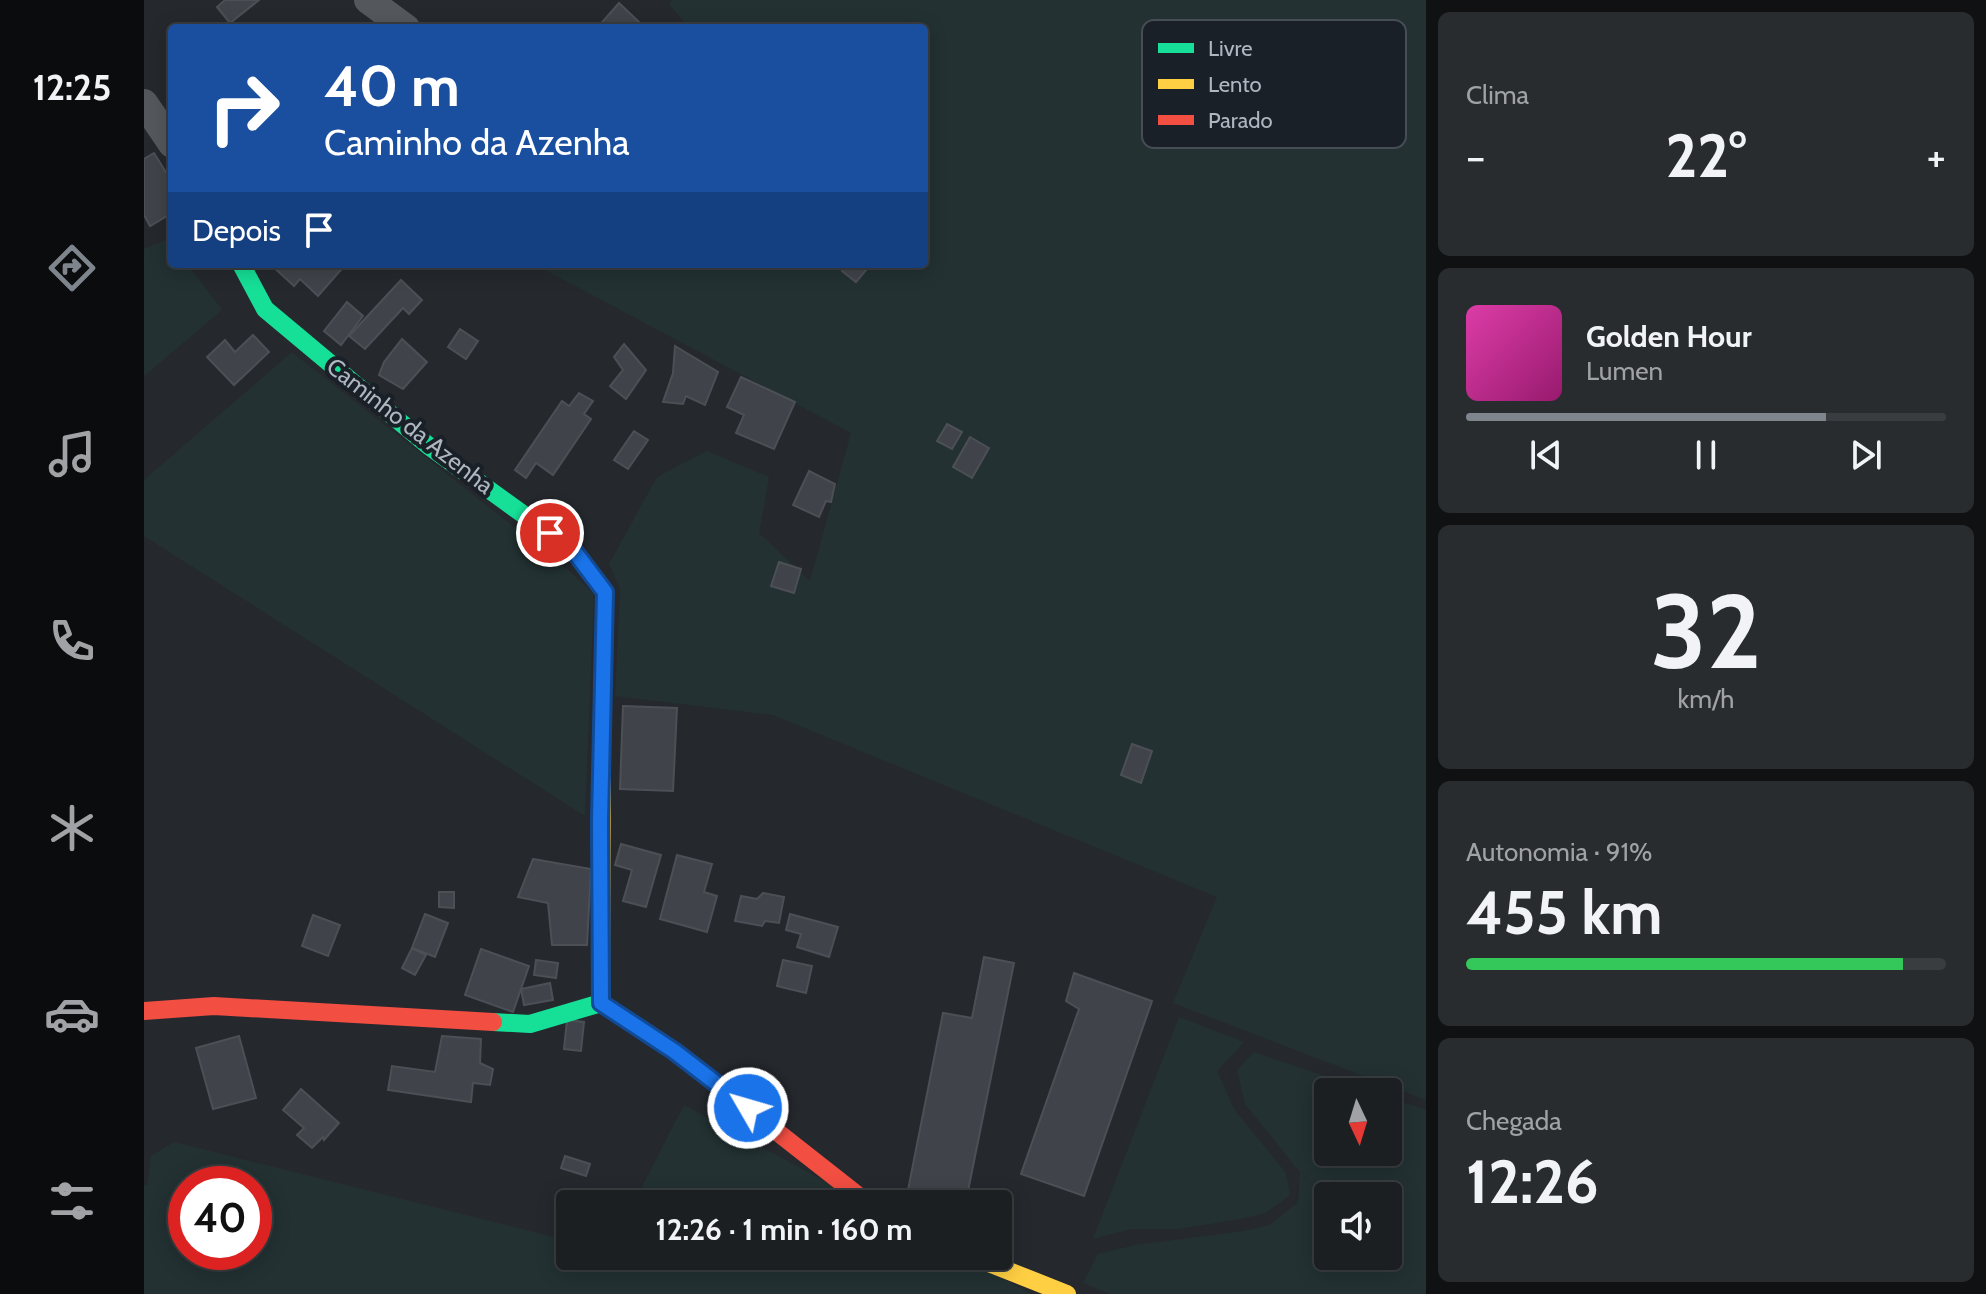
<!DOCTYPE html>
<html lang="pt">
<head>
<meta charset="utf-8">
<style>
	:root { --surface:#1c1f22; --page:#292c2f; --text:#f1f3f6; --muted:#a0a2a5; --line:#3a3d40; --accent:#7e858d }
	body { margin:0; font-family:Cabin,sans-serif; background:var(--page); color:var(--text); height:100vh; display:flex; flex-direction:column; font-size:30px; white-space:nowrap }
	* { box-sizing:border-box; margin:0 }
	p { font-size:26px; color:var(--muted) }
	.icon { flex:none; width:44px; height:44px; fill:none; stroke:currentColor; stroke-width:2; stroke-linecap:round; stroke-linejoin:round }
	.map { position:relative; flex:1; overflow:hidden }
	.panel { display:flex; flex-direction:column; gap:12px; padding:12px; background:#0f1113; width:560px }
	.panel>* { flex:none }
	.guide { position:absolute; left:24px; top:24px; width:760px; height:244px; border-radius:8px; box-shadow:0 4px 20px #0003,0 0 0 2px var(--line); background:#1a4fa0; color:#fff; overflow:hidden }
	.needle { width:52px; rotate:176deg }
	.controls { position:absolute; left:1170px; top:1078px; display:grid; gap:16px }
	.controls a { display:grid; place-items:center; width:88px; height:88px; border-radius:8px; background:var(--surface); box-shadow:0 4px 20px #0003,0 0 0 2px var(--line); font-size:40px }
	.speed { position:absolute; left:24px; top:1166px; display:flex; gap:16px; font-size:40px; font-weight:700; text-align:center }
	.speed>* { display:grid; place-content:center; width:104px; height:104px; border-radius:50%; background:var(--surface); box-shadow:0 4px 20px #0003,0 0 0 2px var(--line); line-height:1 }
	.speed .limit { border:12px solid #d22; background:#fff; color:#111 }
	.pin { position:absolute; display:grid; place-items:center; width:68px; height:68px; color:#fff; margin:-34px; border:4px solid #fff; border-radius:50%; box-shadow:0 2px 8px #0007 }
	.me { position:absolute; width:88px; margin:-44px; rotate:308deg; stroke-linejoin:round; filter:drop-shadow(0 0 6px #0008) }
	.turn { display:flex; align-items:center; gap:28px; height:168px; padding:0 24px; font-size:36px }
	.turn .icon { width:104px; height:104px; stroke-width:2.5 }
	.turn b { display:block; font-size:56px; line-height:68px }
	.then { display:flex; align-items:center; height:76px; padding:0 24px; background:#0003; gap:16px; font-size:30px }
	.big { font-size:60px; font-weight:700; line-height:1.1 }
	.panel .widget { flex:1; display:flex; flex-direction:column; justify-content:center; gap:12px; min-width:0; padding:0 28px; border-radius:12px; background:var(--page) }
	.panel .dial { align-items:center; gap:0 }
	.dial b { font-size:104px; line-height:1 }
	.song { display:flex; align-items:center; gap:24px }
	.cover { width:96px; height:96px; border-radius:12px; background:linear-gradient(135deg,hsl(320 70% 55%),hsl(320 70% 35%)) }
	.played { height:8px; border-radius:4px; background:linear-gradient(90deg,var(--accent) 75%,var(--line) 75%) }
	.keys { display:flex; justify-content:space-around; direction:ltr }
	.heat { display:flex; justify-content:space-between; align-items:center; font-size:44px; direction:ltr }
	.charge { height:12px; border-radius:6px; background:linear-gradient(90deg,#34c759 91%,var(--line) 0) }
	.trip { position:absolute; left:412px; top:1190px; width:456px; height:80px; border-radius:8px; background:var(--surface); box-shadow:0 4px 20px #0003,0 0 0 2px var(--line); font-weight:700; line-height:80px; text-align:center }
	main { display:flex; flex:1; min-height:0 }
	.tab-bar { display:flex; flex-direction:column; width:144px; justify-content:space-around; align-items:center; background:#0b0c0e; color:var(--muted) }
	.tab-bar .icon { width:56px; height:56px }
	.tab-bar .selected { color:var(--accent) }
	.tab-bar b { font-size:36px; color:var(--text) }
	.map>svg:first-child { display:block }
	.green { fill:#233132; fill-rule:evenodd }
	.building { fill:#40444a; stroke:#4c5056; stroke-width:2 }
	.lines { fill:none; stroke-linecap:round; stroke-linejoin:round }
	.street { stroke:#54585d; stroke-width:28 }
	.fast { stroke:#16e098; stroke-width:18 }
	.slow { stroke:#ffcf43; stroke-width:18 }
	.jam { stroke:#f24e42; stroke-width:18 }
	.route-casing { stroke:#114b97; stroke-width:20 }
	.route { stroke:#1a73e8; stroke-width:14 }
	.labels { text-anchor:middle; stroke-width:8; stroke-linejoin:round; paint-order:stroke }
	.street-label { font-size:24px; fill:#aeb6c0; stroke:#1a2027 }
	.key { fill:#1a2027; stroke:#464d55; stroke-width:2 }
	.key-label { font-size:22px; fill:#aeb6c0 }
</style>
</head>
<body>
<main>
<nav class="tab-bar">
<b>12:25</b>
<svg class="icon selected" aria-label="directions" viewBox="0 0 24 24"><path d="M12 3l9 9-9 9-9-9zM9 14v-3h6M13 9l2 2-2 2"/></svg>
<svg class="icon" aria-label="music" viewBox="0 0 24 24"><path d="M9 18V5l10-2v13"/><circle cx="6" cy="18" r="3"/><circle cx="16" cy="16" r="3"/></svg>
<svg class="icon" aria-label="phone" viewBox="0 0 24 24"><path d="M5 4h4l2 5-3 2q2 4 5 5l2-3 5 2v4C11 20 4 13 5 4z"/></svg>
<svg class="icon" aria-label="climate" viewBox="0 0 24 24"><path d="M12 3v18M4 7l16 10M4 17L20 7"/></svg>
<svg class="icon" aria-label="car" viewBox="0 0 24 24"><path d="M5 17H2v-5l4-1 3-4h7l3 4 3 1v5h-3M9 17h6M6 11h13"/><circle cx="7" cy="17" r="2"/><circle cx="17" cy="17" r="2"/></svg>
<svg class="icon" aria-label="filters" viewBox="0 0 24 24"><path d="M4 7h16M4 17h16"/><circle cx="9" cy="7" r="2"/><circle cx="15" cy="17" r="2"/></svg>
</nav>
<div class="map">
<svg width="1282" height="1294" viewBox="0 0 1282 1294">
	<rect width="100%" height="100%" fill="#25292e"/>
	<g class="green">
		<path d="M529,0H1282V1100L1029,1003L1073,897L629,715L471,696L476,589L465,564L513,477L563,451L625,477L615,533L666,581L707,433L390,264H780V28H545L525,4Z"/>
		<path d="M24,239L28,244V264H43L78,310L0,376V249Z"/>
		<path d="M148,352L422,568L450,594L441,816L0,536V480Z"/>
		<path d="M1035,1017L1100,1042L1073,1071L1090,1109L1142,1173L1146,1195L1122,1213L1097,1219L1033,1229H987L949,1239Z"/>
		<path d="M1110,1052L1228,1092H1184V1152H1244V1097L1282,1110V1294H966L939,1283L954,1254L991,1245L1100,1231L1126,1225L1154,1202L1156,1172L1101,1104L1093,1070ZM1184,1196H1244V1256H1184Z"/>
		<path d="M540,1105L723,1204H489Z"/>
		<path d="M30,1142L426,1241V1256H818L887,1294H0V1186L3,1185L7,1156ZM42,1184H110V1252H42Z"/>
	</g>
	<g class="building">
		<path d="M81,0H115L86,23L73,7Z"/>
		<path d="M475,3L495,22L489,28H453Z"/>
		<path d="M10,153L28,182V213L6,226L0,215V159Z"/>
		<path d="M126,264H202L174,296L156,279L150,286Z"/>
		<path d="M704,264H727L712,282L698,271Z"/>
		<path d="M257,280L278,300L265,314L259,308L221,349L205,336Z"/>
		<path d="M203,302L219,316L197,345L180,331Z"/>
		<path d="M316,329L334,341L322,359L304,347Z"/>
		<path d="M109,335L125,352L90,385L63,357L81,340L91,352Z"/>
		<path d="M258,339L283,362L259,389L235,375L240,362Z"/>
		<path d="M480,344L502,370L482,399L466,386L479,370L470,357Z"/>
		<path d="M531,346L574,372L561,405L542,396L539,404L519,402L529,373Z"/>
		<path d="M597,377L651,402L630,449L592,433L600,415L583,407Z"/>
		<path d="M435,393L449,401L440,414L447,419L409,475L392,463L382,478L371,470L418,401L425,406Z"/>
		<path d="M803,424L818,432L808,449L793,441Z"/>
		<path d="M490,431L504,440L484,469L470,460Z"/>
		<path d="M826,437L845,448L828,478L809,467Z"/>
		<path d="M665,471L691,484L687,502L682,501L675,517L649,505Z"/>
		<path d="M635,562L657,569L650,593L627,586Z"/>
		<path d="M479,706L533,708L529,791L476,789Z"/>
		<path d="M988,744L1008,751L997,783L977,775Z"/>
		<path d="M477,844L517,855L502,907L479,901L488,870L471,865Z"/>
		<path d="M533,855L568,864L560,892L573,896L563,932L516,919Z"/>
		<path d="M389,859L447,869L443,945H408L404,903L374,897Z"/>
		<path d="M295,892H310V908L295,907Z"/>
		<path d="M619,893L640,897L635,923L621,921L618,926L591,921L597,896L613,899Z"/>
		<path d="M281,914L304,923L291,957L268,948Z"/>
		<path d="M646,914L694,927L685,957L653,947L657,934L642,930Z"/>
		<path d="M169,915L196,925L184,956L158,946Z"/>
		<path d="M268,948L282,955L271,975L258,968Z"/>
		<path d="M337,949L385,966L369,1012L321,995Z"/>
		<path d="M840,957L870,963L822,1201L764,1190L799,1013L828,1018Z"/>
		<path d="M392,960L414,963L412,978L390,975Z"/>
		<path d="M639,960L668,966L662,993L633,986Z"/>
		<path d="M930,973L1008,1001L940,1196L877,1174L935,1009L922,1001Z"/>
		<path d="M406,983L409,1000L380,1005L377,989Z"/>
		<path d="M423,1020L440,1022L437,1051L420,1049Z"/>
		<path d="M95,1036L112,1098L69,1109L52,1048Z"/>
		<path d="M298,1036L337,1039L336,1063L349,1069L346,1085L329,1083L327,1102L244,1090L248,1066L291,1072Z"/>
		<path d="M157,1089L195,1123L180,1140L179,1137L168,1148L153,1135L160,1128L139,1110Z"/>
		<path d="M421,1156L446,1164L442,1176L417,1168Z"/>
	</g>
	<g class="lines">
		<g class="street">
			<path d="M224,0L262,28"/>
			<path d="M0,103L28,144"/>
		</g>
		<g class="fast">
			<path d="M97,264L121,309L286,447L430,551L461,592L458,710"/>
			<path d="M349,1022L386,1024L457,1003"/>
		</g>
		<g class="slow">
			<path d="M457,1003L458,710"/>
			<path d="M827,1256L923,1294"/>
		</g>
		<g class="jam">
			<path d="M457,1003L530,1051L725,1204"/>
			<path d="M0,1011L70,1006L349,1022"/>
		</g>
	</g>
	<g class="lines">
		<defs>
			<path id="route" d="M406,533L430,551L461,592L456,821L457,1003L530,1051L604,1108"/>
		</defs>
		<use href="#route" class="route-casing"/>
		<use href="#route" class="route"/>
	</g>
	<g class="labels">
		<g class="street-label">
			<text transform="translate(266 426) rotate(38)" y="8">Caminho da Azenha</text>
		</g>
	</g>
	<rect x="998" y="20" width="264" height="128" rx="12" class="key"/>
	<rect x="1014" y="43" width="36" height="10" fill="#16e098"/>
	<rect x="1014" y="79" width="36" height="10" fill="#ffcf43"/>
	<rect x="1014" y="115" width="36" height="10" fill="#f24e42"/>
	<g class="key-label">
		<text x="1064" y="56">Livre</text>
		<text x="1064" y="92">Lento</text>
		<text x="1064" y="128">Parado</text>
	</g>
</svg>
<div class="controls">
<a><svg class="needle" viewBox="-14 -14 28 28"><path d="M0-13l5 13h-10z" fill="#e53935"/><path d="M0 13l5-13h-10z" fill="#a0a2a5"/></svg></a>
<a><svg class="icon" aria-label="sound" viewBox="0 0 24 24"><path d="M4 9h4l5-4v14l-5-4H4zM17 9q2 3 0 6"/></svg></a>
</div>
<div class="speed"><div class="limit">40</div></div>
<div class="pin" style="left:406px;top:533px;background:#d93025"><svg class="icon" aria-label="arrive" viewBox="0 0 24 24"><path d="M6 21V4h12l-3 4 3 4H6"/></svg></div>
<svg class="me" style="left:604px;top:1108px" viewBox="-20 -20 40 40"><circle r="17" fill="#1a73e8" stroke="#fff" stroke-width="3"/><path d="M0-11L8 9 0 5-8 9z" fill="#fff"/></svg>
<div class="trip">12:26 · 1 min · 160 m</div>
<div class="guide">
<div class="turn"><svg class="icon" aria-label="right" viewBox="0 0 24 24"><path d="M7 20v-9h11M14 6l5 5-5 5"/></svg><div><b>40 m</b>Caminho da Azenha</div></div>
<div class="then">Depois<svg class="icon" aria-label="arrive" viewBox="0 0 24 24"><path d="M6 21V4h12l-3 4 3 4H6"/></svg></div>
</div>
</div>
<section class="panel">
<div class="widget"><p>Clima</p>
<div class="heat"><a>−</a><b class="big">22°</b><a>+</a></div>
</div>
<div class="widget">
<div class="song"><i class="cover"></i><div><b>Golden Hour</b><p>Lumen</p></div></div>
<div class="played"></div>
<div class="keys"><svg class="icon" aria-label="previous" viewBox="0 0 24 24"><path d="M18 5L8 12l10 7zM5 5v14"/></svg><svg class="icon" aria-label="pause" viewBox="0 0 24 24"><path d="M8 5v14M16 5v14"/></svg><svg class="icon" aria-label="next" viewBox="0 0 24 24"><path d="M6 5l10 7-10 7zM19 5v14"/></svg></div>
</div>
<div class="widget dial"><b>32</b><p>km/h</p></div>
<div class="widget"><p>Autonomia · 91%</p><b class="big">455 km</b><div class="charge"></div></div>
<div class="widget"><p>Chegada</p><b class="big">12:26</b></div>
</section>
</main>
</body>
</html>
